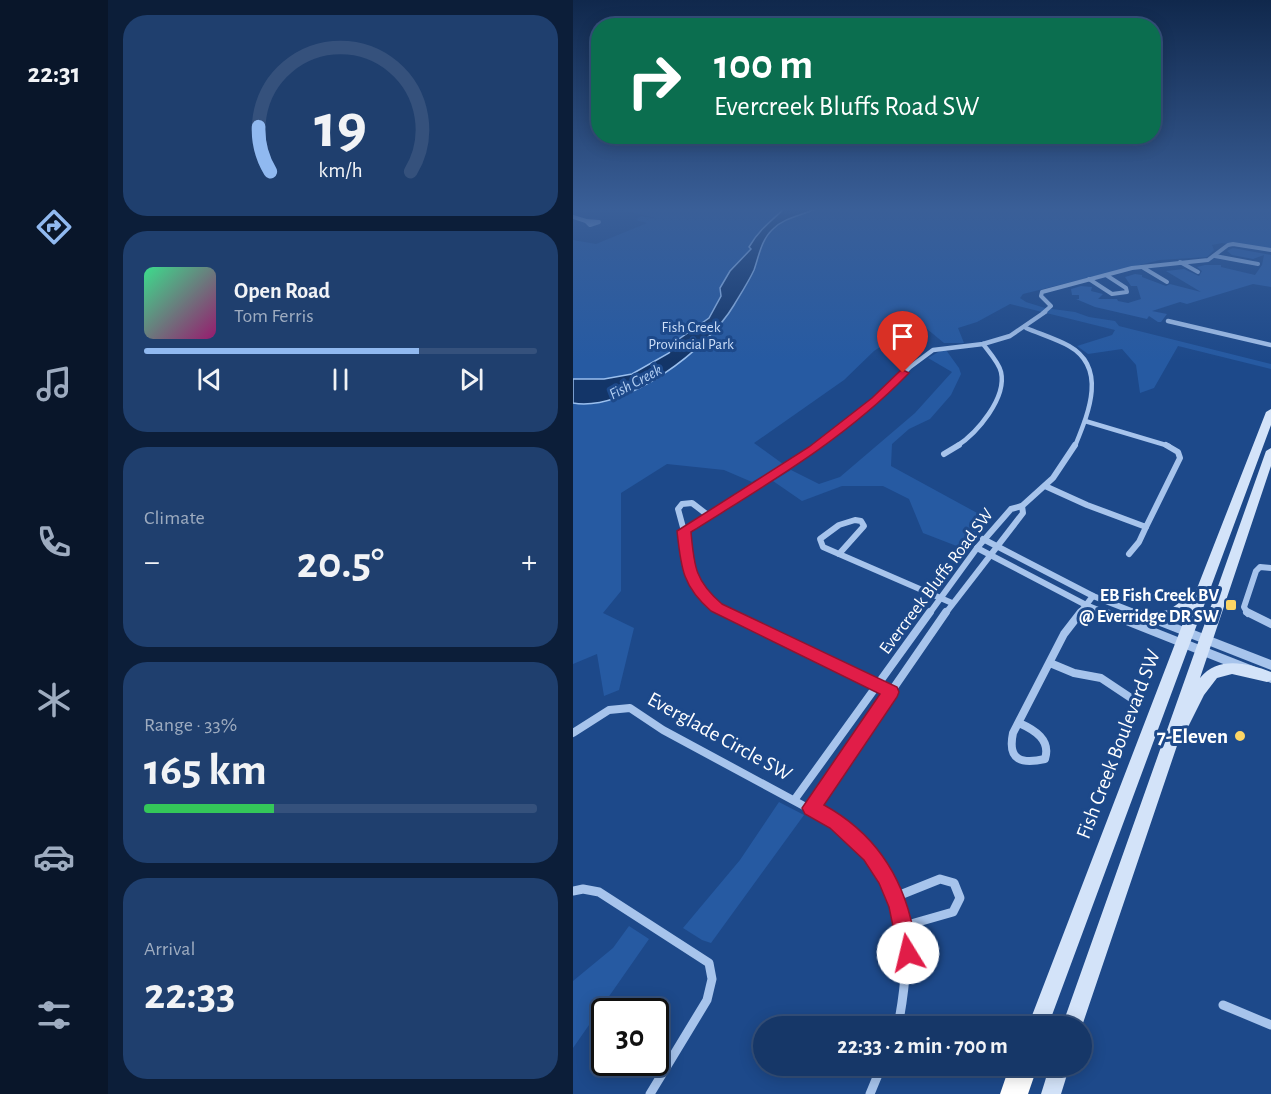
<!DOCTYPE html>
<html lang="en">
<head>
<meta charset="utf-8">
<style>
	:root { --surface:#163768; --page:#1f3f6e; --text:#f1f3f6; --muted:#9eacc0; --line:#35517c; --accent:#90b9f0 }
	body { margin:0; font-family:"Alegreya Sans",sans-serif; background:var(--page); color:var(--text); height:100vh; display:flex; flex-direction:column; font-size:22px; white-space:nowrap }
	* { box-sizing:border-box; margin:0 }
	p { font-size:20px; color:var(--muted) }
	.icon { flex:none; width:33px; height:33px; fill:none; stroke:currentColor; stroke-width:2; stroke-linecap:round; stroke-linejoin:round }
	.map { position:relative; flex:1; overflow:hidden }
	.sheet { display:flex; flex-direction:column; gap:15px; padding:15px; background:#0c1e39; width:465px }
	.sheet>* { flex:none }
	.guide { position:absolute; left:18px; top:18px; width:570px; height:126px; border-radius:24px; box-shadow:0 3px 15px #0003,0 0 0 2px var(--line); background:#0b6e4f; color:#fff; overflow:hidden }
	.speed { position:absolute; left:18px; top:998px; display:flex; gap:12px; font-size:30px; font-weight:700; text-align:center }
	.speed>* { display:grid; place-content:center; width:78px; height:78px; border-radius:50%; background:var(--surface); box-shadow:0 3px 15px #0003,0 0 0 2px var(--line); line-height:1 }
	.speed .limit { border:3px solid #111; border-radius:9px; background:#fff; color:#111 }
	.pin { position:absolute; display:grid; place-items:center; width:51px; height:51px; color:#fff; margin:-62px -26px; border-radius:50% 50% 50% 0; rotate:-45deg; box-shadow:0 0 6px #0007 }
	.pin .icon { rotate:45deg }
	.me { position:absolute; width:66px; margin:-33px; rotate:351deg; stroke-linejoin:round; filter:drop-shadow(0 0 4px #0008) }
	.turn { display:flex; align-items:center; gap:21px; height:126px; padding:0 24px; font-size:27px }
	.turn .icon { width:78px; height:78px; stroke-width:2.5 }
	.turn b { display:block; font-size:42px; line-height:51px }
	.big { font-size:45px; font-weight:600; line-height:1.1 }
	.sheet .card { flex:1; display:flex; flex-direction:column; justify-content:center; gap:9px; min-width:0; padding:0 21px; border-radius:24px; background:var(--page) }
	.sheet .dial { align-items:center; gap:0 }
	.dial svg { height:156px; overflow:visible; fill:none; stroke:var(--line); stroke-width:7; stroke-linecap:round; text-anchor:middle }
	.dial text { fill:var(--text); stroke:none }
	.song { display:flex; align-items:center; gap:18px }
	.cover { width:72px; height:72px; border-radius:9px; background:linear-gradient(135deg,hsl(150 70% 55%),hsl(320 70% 35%)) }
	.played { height:6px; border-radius:3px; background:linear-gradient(90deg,var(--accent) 70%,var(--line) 70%) }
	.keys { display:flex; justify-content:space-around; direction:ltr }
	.heat { display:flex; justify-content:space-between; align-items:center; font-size:33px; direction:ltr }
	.charge { height:9px; border-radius:4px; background:linear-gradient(90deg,#34c759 33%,var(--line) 0) }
	.trip { position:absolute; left:180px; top:1016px; width:339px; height:60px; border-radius:30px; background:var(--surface); box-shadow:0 3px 15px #0003,0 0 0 2px var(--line); font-weight:600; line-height:60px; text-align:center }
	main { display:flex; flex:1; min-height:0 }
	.tabs { display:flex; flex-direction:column; width:108px; justify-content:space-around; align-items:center; background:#09162a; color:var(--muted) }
	.tabs .icon { width:42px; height:42px }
	.tabs .on { color:var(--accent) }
	.tabs b { font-size:27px; color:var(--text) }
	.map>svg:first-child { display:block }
	.green { fill:#265aa2 }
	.water { fill:#133568; stroke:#9abfee; stroke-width:1.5 }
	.building { fill:#2c5fa8 }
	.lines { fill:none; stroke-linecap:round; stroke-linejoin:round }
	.minor-far4 { stroke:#a7c4ec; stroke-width:4 }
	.minor-far3 { stroke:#a7c4ec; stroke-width:4.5 }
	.minor-far2 { stroke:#a7c4ec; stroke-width:6 }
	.minor-far1 { stroke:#a7c4ec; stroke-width:8 }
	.minor { stroke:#a7c4ec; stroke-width:9 }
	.tertiary { fill:#a7c4ec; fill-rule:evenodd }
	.secondary { fill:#d3e3f9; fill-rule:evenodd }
	.motorway { fill:#fff; fill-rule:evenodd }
	.route { fill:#e11d48; stroke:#92132f; stroke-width:1.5 }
	.poi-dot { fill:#fcd565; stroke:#1d498a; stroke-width:2 }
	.labels { text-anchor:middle; stroke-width:6; stroke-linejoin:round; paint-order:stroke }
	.far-park-label { font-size:15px; fill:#cddff9; stroke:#1d498a }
	.far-water-label { font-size:16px; font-style:italic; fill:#b3cff3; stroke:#1d498a }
	.street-label { font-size:18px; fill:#fff; stroke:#1d498a }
	.poi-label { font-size:18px; font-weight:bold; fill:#fff; stroke:#1d498a; text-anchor:end }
	.near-street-label { font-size:21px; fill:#fff; stroke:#1d498a }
	.near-poi-label { font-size:21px; font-weight:bold; fill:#fff; stroke:#1d498a; text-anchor:end }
</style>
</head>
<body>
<main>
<nav class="tabs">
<b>22:31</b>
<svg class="icon on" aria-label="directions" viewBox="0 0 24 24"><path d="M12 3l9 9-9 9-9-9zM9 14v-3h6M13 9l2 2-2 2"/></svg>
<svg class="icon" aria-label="music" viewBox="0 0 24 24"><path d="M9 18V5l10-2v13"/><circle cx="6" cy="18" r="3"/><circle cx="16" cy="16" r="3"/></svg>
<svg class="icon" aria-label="phone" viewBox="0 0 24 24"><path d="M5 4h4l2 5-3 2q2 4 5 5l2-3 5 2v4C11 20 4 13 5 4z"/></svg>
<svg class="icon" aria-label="climate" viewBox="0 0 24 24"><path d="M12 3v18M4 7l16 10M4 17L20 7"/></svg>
<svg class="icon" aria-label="car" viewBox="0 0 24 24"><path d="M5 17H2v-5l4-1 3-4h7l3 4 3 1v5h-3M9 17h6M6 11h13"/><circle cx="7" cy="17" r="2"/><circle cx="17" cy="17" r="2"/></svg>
<svg class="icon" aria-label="filters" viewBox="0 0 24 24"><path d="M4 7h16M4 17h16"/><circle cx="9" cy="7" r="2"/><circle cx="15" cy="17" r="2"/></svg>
</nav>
<section class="sheet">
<div class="card dial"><svg viewBox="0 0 100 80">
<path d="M14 69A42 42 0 1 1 86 69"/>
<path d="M14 69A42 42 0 0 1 8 46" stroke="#90b9f0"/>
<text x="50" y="56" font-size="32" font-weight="700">19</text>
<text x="50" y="72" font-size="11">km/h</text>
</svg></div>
<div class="card">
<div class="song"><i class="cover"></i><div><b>Open Road</b><p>Tom Ferris</p></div></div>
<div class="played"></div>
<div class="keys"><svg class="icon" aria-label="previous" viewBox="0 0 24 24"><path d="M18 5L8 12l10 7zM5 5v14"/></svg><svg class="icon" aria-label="pause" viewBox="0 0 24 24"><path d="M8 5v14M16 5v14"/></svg><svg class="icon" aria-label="next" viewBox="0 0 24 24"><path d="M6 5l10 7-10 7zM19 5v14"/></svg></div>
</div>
<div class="card"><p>Climate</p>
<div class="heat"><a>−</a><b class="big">20.5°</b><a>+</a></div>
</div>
<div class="card"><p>Range · 33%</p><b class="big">165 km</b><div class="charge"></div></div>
<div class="card"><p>Arrival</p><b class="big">22:33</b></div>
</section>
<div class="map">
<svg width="698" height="1094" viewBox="0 0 698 1094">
	<rect width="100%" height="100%" fill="#1d498a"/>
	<g class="green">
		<path d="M42,208H698V252L649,243L639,245L641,250L634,257L587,260L450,294L447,298L453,302L472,308L502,312L516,317L542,321L546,326L698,364V369L605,346L581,388L567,393L563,365L549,349L515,354L504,346L539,335L542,330L437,304L404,322L385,328L391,343H371L348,324H342L301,351L271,380L181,443L210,464L179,482L151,470L94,464L48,493V591L30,613L61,628L46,690L31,696L24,654L0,664V240L23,244L74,223L63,220L68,216L86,219Z"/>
		<path d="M373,350L386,368L388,374L378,395L357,419L336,429L319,444L318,466L417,520L394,550L350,533L336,499L310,486H269L229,501L200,481L218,470L246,484L267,477L342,413L379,372L355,358L367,351Z"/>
		<path d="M206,802L231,815L138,943L129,940L110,928L167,860Z"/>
		<path d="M56,926L76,939L0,1048V981L40,948Z"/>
	</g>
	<path class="water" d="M212,208H244C229,216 212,217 200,229C188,240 186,256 181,270C176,281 167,295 161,305C135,349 53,412 0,403V379H31L59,374L96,353L106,339L136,318L148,296L147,288L157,271L178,249L176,247C186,230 198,221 212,208Z"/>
	<path class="building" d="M660,248L698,255V287L680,284L614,304L607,302L579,311L594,314L588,322H585L576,316L574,319L522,307L503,299H506V295H499L498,289L508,286L519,287L518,291L530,294L525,299H544L545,301L555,303L568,299L564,286H558L552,277L562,274L569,275V277L593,286L597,284L628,292L593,271L611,269L626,276L629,271L624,267L632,265H648V267L682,275L689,265L691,255L680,259L659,255L654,251Z"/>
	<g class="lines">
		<g class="minor-far4">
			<path d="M0,217L13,221"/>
			<path d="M13,221L26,222L17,225Z"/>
			<path d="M642,256L685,264"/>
			<path d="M607,262L625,272"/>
			<path d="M569,267L594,282"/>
			<path d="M516,279L539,294L554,292L553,288L533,275"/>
			<path d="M470,313L478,306L468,296L469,292L559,268L635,260L655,245L660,244L698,250"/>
		</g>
		<g class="minor-far3">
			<path d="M595,321L698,345"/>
			<path d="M453,328C467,334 483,339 496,346C535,368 515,414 502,446"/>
			<path d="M512,421L596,446"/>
			<path d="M245,446L303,401L337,367L360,350L410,344L437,336L472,312"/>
			<path d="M384,446C404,433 434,398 428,372C426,363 416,352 410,344"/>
		</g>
		<g class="minor-far2">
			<path d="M371,454L386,445"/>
			<path d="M472,486L514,505L573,527L607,458L605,452L593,445"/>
			<path d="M282,520L288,521L291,526L266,554L250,547L247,539L266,525Z"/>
			<path d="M111,531L105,509L109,504L119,503L136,516"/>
			<path d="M410,539L520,596L566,614"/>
			<path d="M404,548L513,605L535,614"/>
			<path d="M266,554L379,603"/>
			<path d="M556,554L566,542L573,527"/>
			<path d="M154,614C120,591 114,570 111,531L247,445"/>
			<path d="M356,614L404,548L438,509L449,506L480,478L502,445"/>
			<path d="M372,614L450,513L449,506"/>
			<path d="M506,614L520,596"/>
			<path d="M675,614L671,607L683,571L687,567L698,568"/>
		</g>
		<g class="minor-far1">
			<path d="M152,612L318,692"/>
			<path d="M531,612L609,643"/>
			<path d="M562,612L613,632"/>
			<path d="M674,612L698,624"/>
			<path d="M477,663L501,673L528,678L561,700"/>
			<path d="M446,723C462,730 478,740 472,759C449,764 434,761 440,733L491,634L508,612"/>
			<path d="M0,733L36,710L57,708L90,730L268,826"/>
			<path d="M222,799L357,612"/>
			<path d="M238,808L373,612"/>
		</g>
		<g class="minor">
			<path d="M267,825C334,888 342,937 325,1026"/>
			<path d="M0,891L10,889L26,892L136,963L139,979L134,1000L77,1094"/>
			<path d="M322,897L367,879L381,883L387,898L380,912L331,926"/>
			<path d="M650,1005L698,1025"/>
			<path d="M297,1094L309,1065"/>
		</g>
		<g class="tertiary">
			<path d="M613,627L698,660V670L609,635L607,632L609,629Z"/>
			<path d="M609,638L698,673V683L605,646L603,643L605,640Z"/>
		</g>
		<g class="secondary">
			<path d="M698,409V425L475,1026H455L615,610C603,619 587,626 572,622L570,618L572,614L596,610L623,591L693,412Z"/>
			<path d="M698,448V466L627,678C645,656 674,663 698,672V680L694,682L659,674L644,678L631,695L615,727L610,728L509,1026H489L693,451Z"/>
			<path d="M477,1065H497L488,1094H468Z"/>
		</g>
		<path class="motorway" d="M437,1065H465L455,1094H427Z"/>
	</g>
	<linearGradient id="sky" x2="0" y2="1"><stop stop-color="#10284c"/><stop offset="0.58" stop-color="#3a5f98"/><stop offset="1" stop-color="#3a5f98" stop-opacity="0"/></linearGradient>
	<rect width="698" height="361" fill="url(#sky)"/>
	<path class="route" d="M330,370L336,373L334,375C271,440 194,484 118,532C121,566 122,581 149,604L324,687L326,692L324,697L251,805C300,832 329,874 340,929C343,940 347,950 342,960L335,963L327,960L316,907L306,883L291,860L257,828L232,814L229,808L307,694L138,611C109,586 108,567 104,531L236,447L299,398L327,371Z"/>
	<g class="poi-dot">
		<rect x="652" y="599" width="12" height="12" rx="3"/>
		<circle cx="667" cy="736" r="6"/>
	</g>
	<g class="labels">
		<g class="far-park-label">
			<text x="118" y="332">Fish Creek<tspan x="118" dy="17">Provincial Park</tspan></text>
		</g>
		<g class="far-water-label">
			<text transform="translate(62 381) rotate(-28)" y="6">Fish Creek</text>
		</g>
		<g class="street-label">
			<text transform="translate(363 581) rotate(-53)" y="6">Evercreek Bluffs Road SW</text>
		</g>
		<g class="poi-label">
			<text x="646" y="601">EB Fish Creek BV<tspan x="646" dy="21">@ Everridge DR SW</tspan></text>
		</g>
		<g class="near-street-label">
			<text transform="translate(147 736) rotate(29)" y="7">Everglade Circle SW</text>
			<text transform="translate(545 744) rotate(-69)" y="7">Fish Creek Boulevard SW</text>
		</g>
		<g class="near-poi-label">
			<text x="655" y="743">7-Eleven</text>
		</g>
	</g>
</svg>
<div class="speed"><div class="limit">30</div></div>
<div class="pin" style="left:330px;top:373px;background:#d93025"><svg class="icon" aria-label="arrive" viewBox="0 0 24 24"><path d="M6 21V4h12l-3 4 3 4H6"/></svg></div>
<svg class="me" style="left:335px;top:953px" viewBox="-20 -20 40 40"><circle r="19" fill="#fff"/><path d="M0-13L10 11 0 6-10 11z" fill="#e11d48"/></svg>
<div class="trip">22:33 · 2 min · 700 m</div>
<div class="guide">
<div class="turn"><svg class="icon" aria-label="right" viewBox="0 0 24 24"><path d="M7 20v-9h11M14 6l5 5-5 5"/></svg><div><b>100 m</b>Evercreek Bluffs Road SW</div></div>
</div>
</div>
</main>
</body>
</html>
